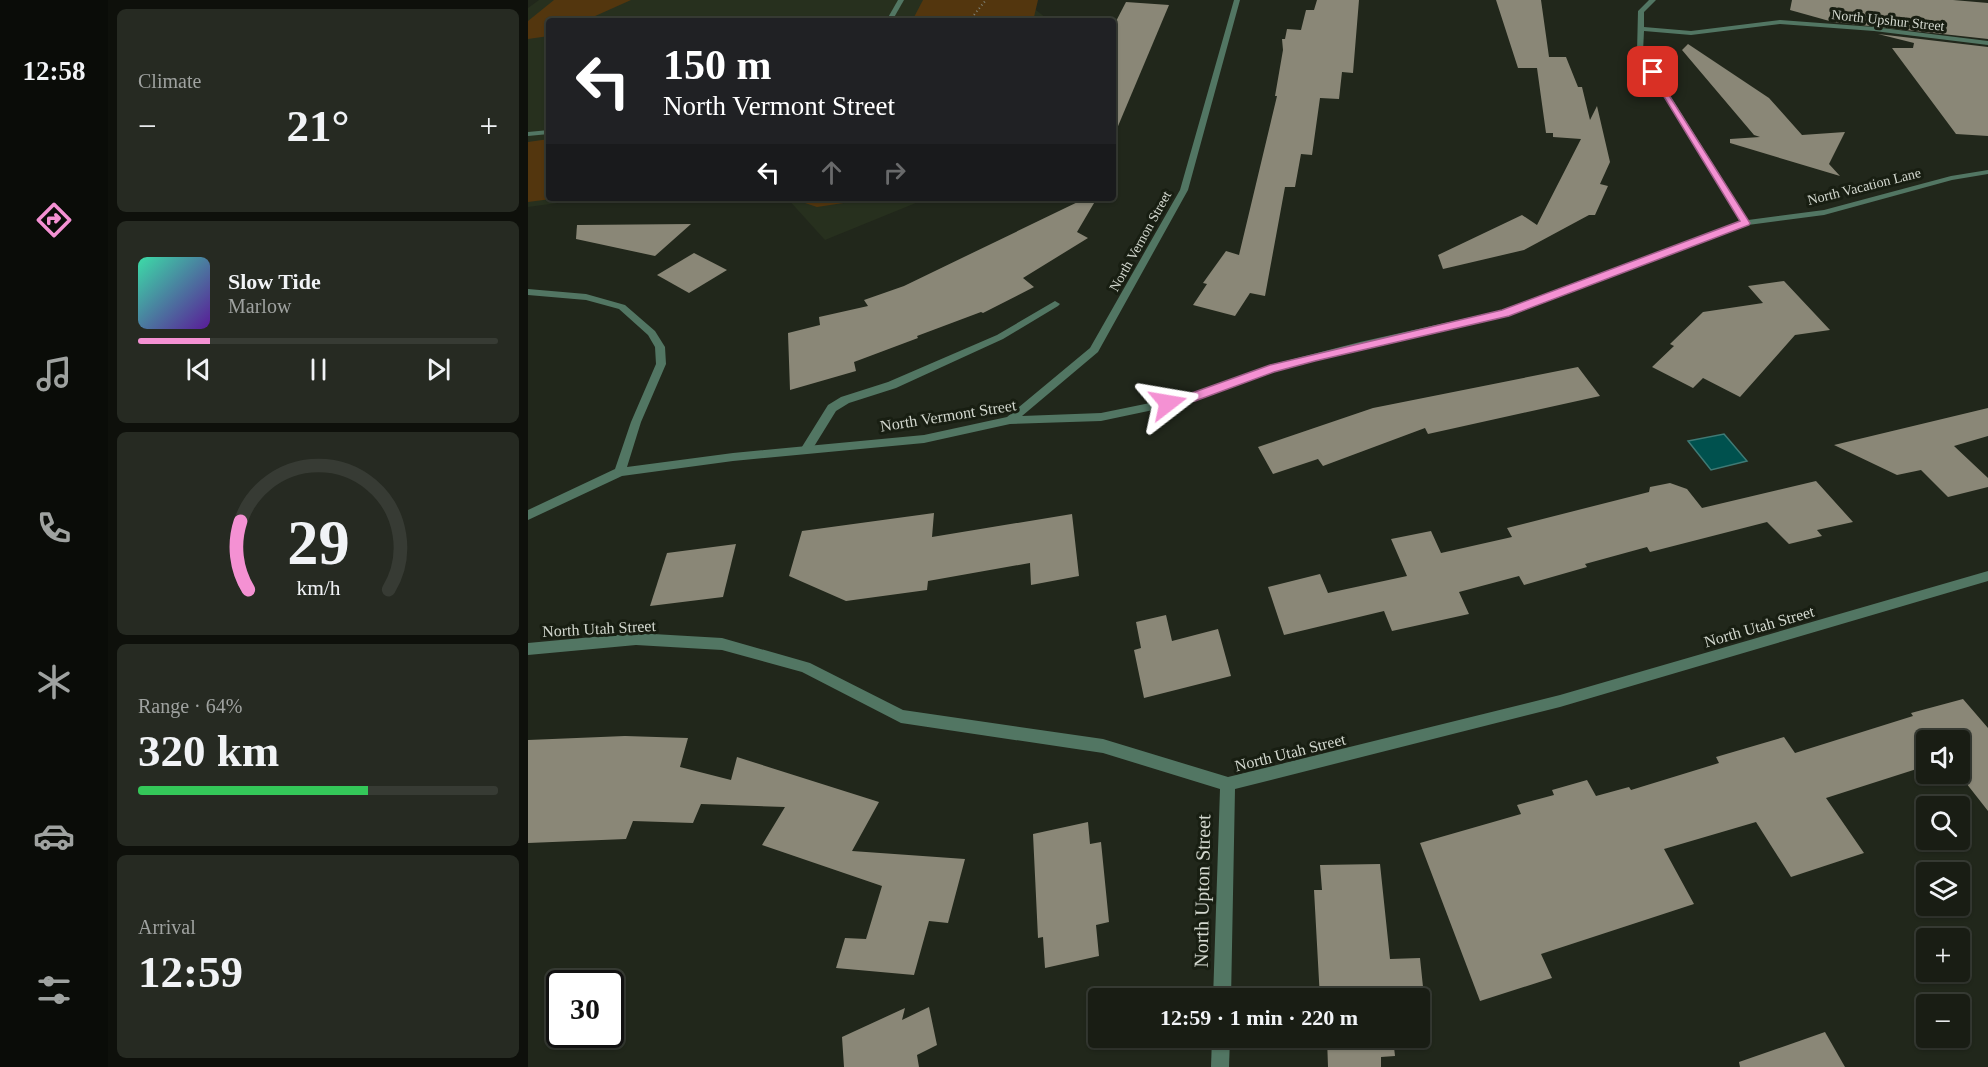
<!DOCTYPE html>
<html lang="en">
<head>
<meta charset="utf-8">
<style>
	:root { --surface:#191d14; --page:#262a22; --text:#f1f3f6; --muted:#9fa2a0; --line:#373b34; --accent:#f491d3 }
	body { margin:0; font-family:"Times New Roman",serif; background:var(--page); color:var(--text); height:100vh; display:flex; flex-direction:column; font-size:22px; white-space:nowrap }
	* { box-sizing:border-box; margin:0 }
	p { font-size:20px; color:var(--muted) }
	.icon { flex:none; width:33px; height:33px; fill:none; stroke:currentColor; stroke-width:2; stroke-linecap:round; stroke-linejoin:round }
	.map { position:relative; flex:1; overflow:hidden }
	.details { display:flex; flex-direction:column; gap:9px; padding:9px; background:#0e100b; width:420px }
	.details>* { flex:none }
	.top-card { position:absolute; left:18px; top:18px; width:570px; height:183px; border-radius:6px; box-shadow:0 2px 4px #0004,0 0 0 2px var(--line); background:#202124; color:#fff; overflow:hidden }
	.buttons { position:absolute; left:1388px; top:730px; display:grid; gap:12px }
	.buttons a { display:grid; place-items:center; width:54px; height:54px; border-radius:6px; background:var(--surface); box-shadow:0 2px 4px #0004,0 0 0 2px var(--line); font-size:30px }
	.speed { position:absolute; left:18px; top:970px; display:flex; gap:12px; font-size:30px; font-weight:700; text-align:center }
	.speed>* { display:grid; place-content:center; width:78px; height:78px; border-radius:50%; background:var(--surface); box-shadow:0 2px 4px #0004,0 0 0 2px var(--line); line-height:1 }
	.speed .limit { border:3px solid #111; border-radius:9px; background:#fff; color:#111 }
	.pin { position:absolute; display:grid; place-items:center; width:51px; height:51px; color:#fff; margin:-26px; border-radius:12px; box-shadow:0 3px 9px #0006 }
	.me { position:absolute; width:66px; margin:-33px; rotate:76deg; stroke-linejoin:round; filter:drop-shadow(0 0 4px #0008) }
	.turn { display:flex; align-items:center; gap:21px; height:126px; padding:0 18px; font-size:27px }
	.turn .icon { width:78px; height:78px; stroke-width:2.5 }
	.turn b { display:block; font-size:42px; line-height:51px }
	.lanes { display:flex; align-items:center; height:57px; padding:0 18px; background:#0003; justify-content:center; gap:30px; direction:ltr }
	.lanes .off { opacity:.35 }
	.big { font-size:45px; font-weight:800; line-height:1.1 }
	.details .widget { flex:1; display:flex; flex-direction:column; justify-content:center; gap:9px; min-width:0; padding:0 21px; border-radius:9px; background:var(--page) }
	.details .dial { align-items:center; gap:0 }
	.dial svg { height:156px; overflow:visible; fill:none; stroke:var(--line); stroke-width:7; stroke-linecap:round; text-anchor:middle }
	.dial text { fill:var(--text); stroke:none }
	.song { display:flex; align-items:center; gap:18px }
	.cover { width:72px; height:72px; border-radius:9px; background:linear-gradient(135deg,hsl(160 70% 55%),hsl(270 70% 35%)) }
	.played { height:6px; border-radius:3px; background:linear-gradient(90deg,var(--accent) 20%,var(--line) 20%) }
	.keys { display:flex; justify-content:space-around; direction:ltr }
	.heat { display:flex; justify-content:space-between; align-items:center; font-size:33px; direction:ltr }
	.charge { height:9px; border-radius:4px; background:linear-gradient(90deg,#34c759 64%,var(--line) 0) }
	.trip { position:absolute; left:560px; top:988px; width:342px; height:60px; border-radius:6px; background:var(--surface); box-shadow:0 2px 4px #0004,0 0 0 2px var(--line); font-weight:800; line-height:60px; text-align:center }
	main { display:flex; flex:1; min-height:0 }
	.dock { display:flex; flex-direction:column; width:108px; justify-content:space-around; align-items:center; background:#0a0c08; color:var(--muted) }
	.dock .icon { width:42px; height:42px }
	.dock .on { color:var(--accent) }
	.dock b { font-size:27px; color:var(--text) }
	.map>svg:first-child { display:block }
	.built { fill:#27301e }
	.green { fill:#53360e }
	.water { fill:#00514e; stroke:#3f7a75; stroke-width:1.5 }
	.building { fill:#8a8777 }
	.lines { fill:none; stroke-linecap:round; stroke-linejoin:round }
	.path { stroke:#81867c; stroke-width:2; stroke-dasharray:1 3; stroke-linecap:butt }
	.service { fill:#527663; fill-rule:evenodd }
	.minor { fill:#527663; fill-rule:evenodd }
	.route { fill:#f491d3; stroke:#9f5e89; stroke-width:1.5 }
	.labels { text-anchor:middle; stroke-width:6; stroke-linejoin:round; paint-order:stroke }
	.far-street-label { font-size:14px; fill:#d3d8cf; stroke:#181e12 }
	.street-label { font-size:16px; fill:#d3d8cf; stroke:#181e12 }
	.near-street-label { font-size:20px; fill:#d3d8cf; stroke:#181e12 }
</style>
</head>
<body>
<main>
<nav class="dock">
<b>12:58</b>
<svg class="icon on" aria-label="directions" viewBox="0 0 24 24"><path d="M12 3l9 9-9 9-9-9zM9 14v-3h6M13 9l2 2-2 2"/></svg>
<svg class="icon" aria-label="music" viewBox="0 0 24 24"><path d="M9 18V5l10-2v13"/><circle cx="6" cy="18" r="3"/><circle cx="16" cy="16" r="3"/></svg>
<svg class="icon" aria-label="phone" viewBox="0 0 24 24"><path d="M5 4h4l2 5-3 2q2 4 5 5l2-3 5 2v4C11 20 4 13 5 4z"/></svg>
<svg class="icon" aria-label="climate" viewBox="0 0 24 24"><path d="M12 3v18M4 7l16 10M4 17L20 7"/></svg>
<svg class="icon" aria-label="car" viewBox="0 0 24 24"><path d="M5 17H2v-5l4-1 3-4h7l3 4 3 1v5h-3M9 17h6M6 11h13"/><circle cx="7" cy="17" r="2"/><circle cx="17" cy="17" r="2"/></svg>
<svg class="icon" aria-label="filters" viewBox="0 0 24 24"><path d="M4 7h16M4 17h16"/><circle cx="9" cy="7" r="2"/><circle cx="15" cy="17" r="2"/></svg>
</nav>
<section class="details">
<div class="widget"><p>Climate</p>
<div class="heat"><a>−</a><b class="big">21°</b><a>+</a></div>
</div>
<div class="widget">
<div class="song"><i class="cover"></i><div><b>Slow Tide</b><p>Marlow</p></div></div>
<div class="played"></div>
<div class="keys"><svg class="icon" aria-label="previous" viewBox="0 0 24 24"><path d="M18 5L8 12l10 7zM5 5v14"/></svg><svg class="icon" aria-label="pause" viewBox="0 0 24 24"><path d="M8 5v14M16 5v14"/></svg><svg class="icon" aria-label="next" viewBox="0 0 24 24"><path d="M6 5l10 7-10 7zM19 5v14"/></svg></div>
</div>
<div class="widget dial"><svg viewBox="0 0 100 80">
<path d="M14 69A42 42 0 1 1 86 69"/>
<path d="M14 69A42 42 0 0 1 10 34" stroke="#f491d3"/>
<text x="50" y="56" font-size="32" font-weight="700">29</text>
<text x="50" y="72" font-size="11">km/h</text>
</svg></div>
<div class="widget"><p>Range · 64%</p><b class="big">320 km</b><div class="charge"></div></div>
<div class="widget"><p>Arrival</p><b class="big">12:59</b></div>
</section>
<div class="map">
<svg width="1460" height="1067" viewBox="0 0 1460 1067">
	<rect width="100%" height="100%" fill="#21271b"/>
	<g class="built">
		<path d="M11,0H495L522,21H21V198H66L0,207V8Z"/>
		<path d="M259,198H400L297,240Z"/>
	</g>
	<g class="green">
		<path d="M26,0H103L56,21H21V36L0,39V21Z"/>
		<path d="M395,0H510L505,21H384Z"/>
		<path d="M21,139V198H31L0,202V142Z"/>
		<path d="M262,198H348L289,207Z"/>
	</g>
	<path class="water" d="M1196,434L1219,461L1183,470L1160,441Z"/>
	<g class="building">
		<path d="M789,0H831L825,73L814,72L811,99L792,98L784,155L773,154L767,187H757L737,296L722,293L707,316L665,305L679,284L675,283L698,251L711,255L749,96H747L755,50L754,39H757L759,29L773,30L778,10H786Z"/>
		<path d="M968,0H1013L1021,57H1038L1050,87H1054L1062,120L1069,106L1082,162L1072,184L1080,186L1067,215H1061L996,250L915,269L910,255L994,215L1009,225L1053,139L1025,137V133H1018L1009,68H990Z"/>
		<path d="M1264,0H1425L1460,3V39L1305,22L1262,10Z"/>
		<path d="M598,2L641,5L585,138V27Z"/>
		<path d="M1350,34L1460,47V136L1428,134L1364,48H1385L1386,43Z"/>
		<path d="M1160,44L1241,98L1274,135L1317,132L1301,164L1312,176L1202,143V139L1232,137L1226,135L1154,50Z"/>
		<path d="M558,198H569L549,232L560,238L495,278L506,287L455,313L453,312L389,336L390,338L326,362L328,371L262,390L260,333L292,325L291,317L340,306L336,300L376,286Z"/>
		<path d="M163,224L127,256L48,239L49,225Z"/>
		<path d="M166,253L199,270L161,293L129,275Z"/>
		<path d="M1256,281L1302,330L1267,335L1212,397L1175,378L1165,388L1124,367L1146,346L1142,344L1175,312L1235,303L1220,286Z"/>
		<path d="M1050,367L1072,396L900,434L897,428L795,466L790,459L745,474L730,447L845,408Z"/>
		<path d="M1460,408V436L1426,446L1460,478V487L1420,497L1393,470L1369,475L1306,445Z"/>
		<path d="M1288,481L1325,522L1289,530L1294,536L1261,544L1239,522L1122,552L1119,547L1057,564L1059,567L996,585L991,576L931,592L941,614L864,631L856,611L756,635L740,587L792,574L800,593L879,576L863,539L903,531L913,553L984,537L979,528L1121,492L1122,487L1142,483L1159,489L1174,508Z"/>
		<path d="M406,513L404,537L544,514L551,576L503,585L502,563L400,581L399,590L318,601L261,576L274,531Z"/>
		<path d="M208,544L195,597L122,606L139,553Z"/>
		<path d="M638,615L644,641L690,629L703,676L616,698L606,650L613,648L608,622Z"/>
		<path d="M1435,699L1460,728V811L1431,774V741H1398V766L1298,798L1336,853L1263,877L1228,822L1136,849L1166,904L1013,954L1024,978L952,1001L892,843L993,814L989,805L1026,795L1024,790L1059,780L1068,796L1101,787L1103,790L1191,763L1188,757L1256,737L1267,753L1385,716L1383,713Z"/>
		<path d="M97,736L160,738L152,767L203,780L209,757L351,802L324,851L437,859L420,923L401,921L386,975L308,968L317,938L338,939L354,886L234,845L257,807L173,804L165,823L105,821L98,839L0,843V740Z"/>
		<path d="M560,822L562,844L573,842L581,922L568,925L571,956L517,968L515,937L510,938L505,834Z"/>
		<path d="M852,864L862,959L892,958L897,1006H891V999H792L786,890H794L792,865Z"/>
		<path d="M401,1007L409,1045L389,1055L391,1067H316L314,1037L377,1008L374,1020Z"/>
		<path d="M1297,1032L1317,1067H1212L1211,1062Z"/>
		<path d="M799,1038H865L867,1056L853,1057V1067H800Z"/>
	</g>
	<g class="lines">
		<path class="path" d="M441,21L458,0"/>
		<g class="service">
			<path d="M370,0H376L364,21H358Z"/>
			<path d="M21,130V134L0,136V132Z"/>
			<path d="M527,301L532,304L530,306L475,339L368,388L321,403L308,411L282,453H274L272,450L300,405L313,397L360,382L469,335Z"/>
		</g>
		<g class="minor">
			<path d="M706,0H712L660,190L570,352L494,416L573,413L661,395L742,365L832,342L975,310L1213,222L1109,52L1110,11L1121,0H1128L1116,12V27L1163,31L1252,20L1346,27L1460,41V45L1346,31L1252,24L1163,35L1116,31L1115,52L1220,220L1296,210L1423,176L1460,170V174L1424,180L1296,215L1220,225L980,315L832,348L745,372L663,402L573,421L482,424L396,443L205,461L94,476L0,520V510L87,469L103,422L128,364L127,347L120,335L91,309L58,300L0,295V289L58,294L97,305L127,331L137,347L138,364L113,422L99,467L205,453L396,435L479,417L562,348L652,190Z"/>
			<path d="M1460,571V581L1032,707L707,789L703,999H685L692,789L575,753L373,723L274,672L194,650L108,645L0,655V643L108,633L194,638L282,663L375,710L575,739L700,777L1032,695Z"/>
			<path d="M684,1038H702L701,1067H683Z"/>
		</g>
	</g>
	<path class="route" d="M1125,70L1222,223L1221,225L981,316L787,361L746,372L667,401L636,406V400L661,394L742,365L974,310L1212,221L1121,72Z"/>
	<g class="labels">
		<g class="far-street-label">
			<text transform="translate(1360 20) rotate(6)" y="5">North Upshur Street</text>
			<text transform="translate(1336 186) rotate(-14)" y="5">North Vacation Lane</text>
			<text transform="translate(612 241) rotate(-61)" y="5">North Vernon Street</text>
		</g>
		<g class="street-label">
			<text transform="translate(420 415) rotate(-9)" y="6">North Vermont Street</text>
			<text transform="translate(1231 626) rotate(-16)" y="6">North Utah Street</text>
			<text transform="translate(71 628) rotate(-3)" y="6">North Utah Street</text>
			<text transform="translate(762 752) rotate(-14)" y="6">North Utah Street</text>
		</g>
		<g class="near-street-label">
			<text transform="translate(674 891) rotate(-89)" y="7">North Upton Street</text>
		</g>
	</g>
</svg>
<div class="buttons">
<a><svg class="icon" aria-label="sound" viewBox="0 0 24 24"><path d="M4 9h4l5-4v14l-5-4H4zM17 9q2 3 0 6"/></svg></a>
<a><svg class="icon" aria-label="search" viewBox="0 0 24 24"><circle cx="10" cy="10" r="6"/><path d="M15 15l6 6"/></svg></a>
<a><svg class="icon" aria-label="layers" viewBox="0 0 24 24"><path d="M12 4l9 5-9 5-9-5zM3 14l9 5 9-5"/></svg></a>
<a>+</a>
<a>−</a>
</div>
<div class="speed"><div class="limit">30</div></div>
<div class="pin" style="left:1125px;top:72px;background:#d93025"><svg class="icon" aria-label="arrive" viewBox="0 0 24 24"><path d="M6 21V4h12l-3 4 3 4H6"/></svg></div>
<svg class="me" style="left:640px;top:403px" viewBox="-20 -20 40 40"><path d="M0-17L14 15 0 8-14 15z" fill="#f491d3" stroke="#fff" stroke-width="4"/></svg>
<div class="trip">12:59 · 1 min · 220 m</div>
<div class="top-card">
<div class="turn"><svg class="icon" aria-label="left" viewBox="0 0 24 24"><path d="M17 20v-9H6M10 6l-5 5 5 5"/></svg><div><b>150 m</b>North Vermont Street</div></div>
<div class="lanes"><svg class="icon" aria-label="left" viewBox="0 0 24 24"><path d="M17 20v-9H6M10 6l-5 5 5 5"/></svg><svg class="icon off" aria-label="ahead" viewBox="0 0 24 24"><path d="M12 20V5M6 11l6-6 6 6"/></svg><svg class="icon off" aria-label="right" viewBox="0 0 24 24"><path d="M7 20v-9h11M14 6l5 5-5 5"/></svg></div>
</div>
</div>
</main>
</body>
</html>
